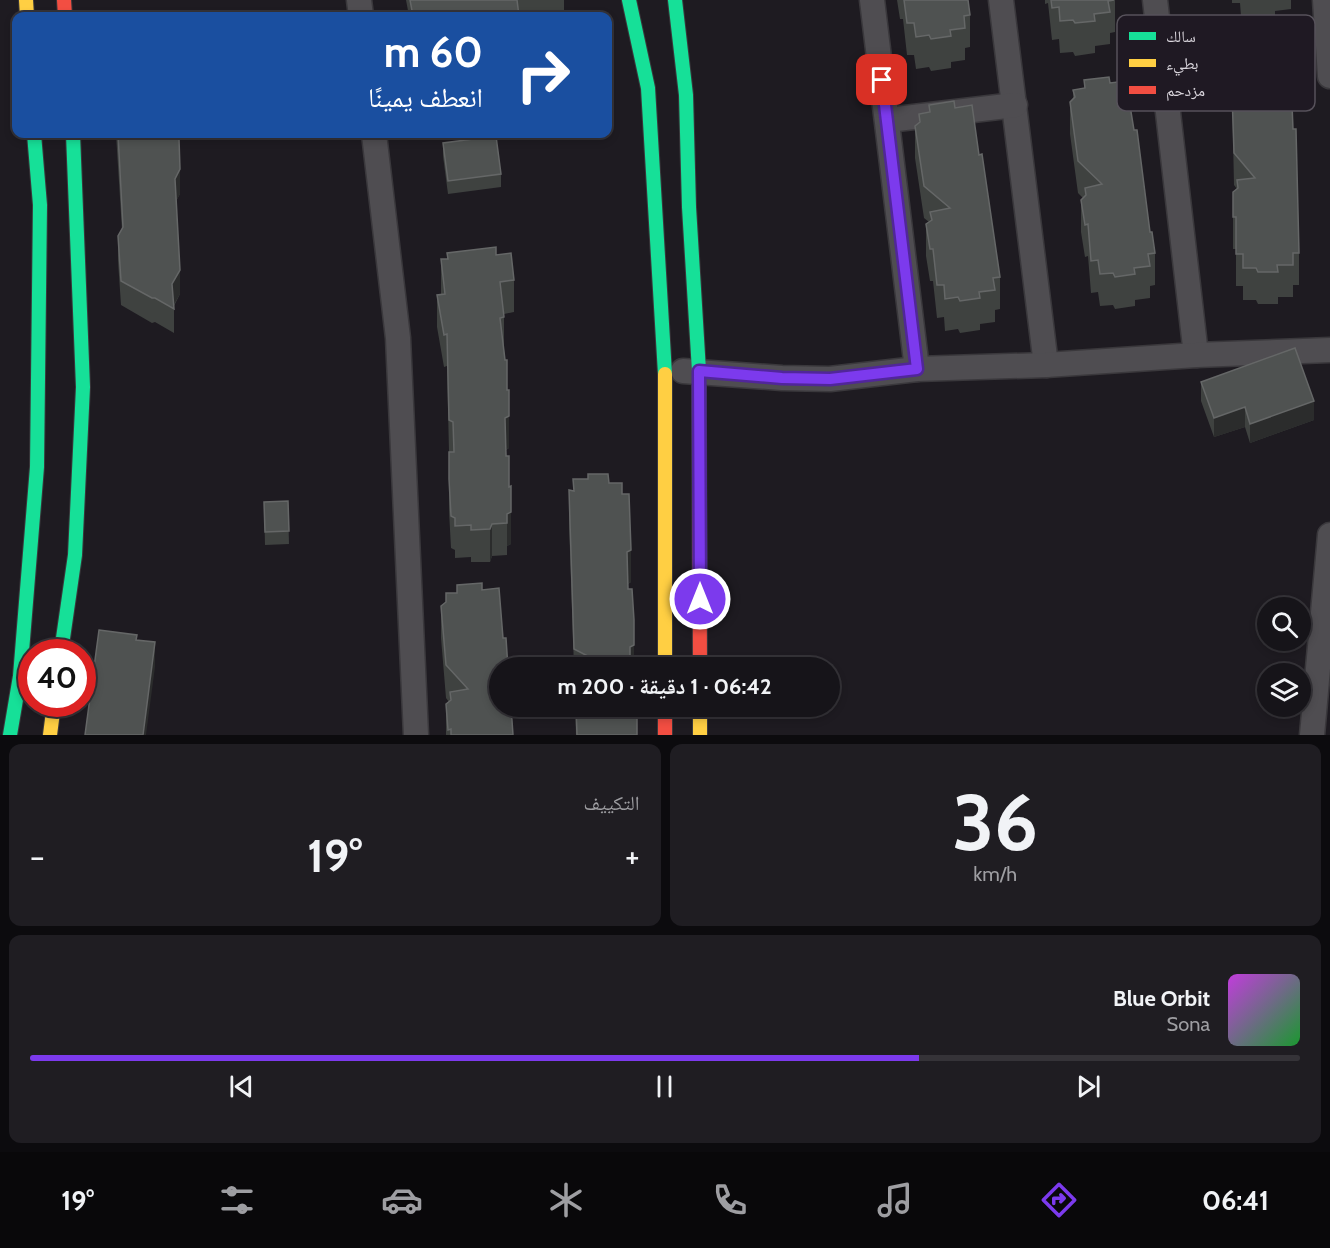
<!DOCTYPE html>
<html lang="ar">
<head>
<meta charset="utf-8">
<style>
	:root { --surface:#161419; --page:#1f1d22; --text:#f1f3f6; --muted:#9e9ea2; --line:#353338; --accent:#7c3aed }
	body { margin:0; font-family:Cabin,"Noto Naskh Arabic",sans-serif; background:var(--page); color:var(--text); direction:rtl; height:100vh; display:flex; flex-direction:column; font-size:22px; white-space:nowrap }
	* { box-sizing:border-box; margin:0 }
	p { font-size:20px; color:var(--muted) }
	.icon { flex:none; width:33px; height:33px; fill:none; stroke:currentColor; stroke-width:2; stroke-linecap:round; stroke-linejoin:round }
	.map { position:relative; height:735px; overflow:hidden; direction:ltr }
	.panel { display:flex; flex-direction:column; gap:9px; padding:9px; background:#0c0b0e; flex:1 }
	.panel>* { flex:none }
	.banner { position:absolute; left:12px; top:12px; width:600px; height:126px; border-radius:12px; box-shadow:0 3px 9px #0003,0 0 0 2px var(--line); direction:rtl; background:#1a4fa0; color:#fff; overflow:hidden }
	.fabs { position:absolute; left:1257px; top:597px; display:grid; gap:12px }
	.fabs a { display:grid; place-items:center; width:54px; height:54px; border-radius:50%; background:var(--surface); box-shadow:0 3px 9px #0003,0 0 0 2px var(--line); font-size:30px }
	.speed { position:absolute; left:18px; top:639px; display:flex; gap:12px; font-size:30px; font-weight:700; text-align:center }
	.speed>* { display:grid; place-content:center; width:78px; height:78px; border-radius:50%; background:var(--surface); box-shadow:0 3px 9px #0003,0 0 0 2px var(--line); line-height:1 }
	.speed .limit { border:9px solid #d22; background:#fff; color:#111 }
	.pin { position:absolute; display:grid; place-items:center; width:51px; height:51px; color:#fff; margin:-26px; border-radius:12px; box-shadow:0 3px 9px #0006 }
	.me { position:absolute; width:66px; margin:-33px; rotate:0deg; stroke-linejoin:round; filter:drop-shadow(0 0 4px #0008) }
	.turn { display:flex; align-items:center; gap:21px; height:126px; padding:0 30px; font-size:27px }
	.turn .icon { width:78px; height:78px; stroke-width:2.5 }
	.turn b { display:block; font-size:42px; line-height:51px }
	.big { font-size:45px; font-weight:700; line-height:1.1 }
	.panel .widget { flex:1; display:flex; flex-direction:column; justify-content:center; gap:9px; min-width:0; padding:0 21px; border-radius:12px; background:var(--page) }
	.panel .dial { align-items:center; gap:0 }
	.dial b { font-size:78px; line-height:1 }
	.song { display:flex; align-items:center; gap:18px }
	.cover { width:72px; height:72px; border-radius:9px; background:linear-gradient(135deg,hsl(290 70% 55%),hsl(130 70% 35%)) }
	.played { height:6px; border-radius:3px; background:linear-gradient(90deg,var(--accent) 70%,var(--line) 70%) }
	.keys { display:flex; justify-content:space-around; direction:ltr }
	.heat { display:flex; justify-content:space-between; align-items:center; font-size:33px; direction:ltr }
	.panel .tiles { flex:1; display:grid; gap:9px; grid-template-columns:1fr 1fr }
	.widget:last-child { grid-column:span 2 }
	.trip { position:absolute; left:489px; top:657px; width:351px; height:60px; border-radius:30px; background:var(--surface); box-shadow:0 3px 9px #0003,0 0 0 2px var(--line); font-weight:700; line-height:60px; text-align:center; direction:rtl }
	.dock { display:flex; height:96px; justify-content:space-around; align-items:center; background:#09080a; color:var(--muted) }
	.dock .icon { width:42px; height:42px }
	.dock .active { color:var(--accent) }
	.dock b { font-size:27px; color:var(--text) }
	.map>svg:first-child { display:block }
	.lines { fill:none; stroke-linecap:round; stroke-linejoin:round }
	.street-casing { stroke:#3a383c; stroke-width:27 }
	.fast-casing { stroke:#3a383c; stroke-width:16 }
	.slow-casing { stroke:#3a383c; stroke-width:16 }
	.jam-casing { stroke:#3a383c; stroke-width:16 }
	.street { stroke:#4f4d51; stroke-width:24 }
	.fast { stroke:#16e098; stroke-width:14 }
	.slow { stroke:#ffcf43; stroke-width:14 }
	.jam { stroke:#f24e42; stroke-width:14 }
	.wall { fill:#3f4240 }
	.shaded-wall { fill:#2b2c2c }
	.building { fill:#4f5251; stroke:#656767; stroke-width:1.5 }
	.route-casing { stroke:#51269a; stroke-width:15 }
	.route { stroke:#7c3aed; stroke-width:10 }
	.key { fill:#1f1923; stroke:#57525b; stroke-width:1.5 }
	.key-label { font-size:16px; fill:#dad6dd }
</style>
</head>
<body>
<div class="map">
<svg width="1330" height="735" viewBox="0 0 1330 735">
	<rect width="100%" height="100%" fill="#1e1b21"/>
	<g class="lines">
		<defs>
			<g id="street">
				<path d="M359,0L361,16"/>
				<path d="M872,0L917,369"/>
				<path d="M1001,0L1046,365"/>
				<path d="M1155,0L1196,355"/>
				<path d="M1325,0L1330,76"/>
				<path d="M888,120L1015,105"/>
				<path d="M374,134L398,338L416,735"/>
				<path d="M683,371L782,378L830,379L917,369L1046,365L1196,355L1330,350"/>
				<path d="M1312,735L1330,535"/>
			</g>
			<g id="fast">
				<path d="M629,0L648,88L665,374"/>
				<path d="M675,0L686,95L689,207L699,371V416"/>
				<path d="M61,652L75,555L83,387L73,134"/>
				<path d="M10,735L20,676L37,467L40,205L34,134"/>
			</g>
			<g id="slow">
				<path d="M26,0L27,16"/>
				<path d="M665,374V668"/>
				<path d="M700,706V735"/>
				<path d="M50,735L54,704"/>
			</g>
			<g id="jam">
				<path d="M64,0L65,16"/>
				<path d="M699,416L700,668"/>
				<path d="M665,706V735"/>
			</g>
		</defs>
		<use href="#street" class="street-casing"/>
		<use href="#fast" class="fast-casing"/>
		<use href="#slow" class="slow-casing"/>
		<use href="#jam" class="jam-casing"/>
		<use href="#street" class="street"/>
		<use href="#fast" class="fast"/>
		<use href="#slow" class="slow"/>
		<use href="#jam" class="jam"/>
	</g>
	<g class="wall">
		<path d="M406,0H564V10L525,16H409Z"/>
		<path d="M897,0H968L970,15V47L965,48V60L951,62V68L931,71L929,67L916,69L914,55H907L903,19H900Z"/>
		<path d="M1045,0H1115V32L1110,33V44L1095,46V53L1075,56L1073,52L1060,53L1059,39L1052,40L1048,3L1045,4Z"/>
		<path d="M1232,0H1291V9L1275,11V17L1256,20L1254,16H1241L1240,3H1232Z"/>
		<path d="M1275,79L1293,129L1299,253V285H1293V297H1278V304H1258L1256,300H1243V286H1236V249H1233V192L1237,189L1234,185L1232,93Z"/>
		<path d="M1084,80L1110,83L1150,232L1155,253V285L1150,286V298L1135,300V306L1115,309L1113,305L1100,306L1098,292L1091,293L1088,256L1085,257L1081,232V200L1083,198L1078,193L1070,134V102L1073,98V90L1084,88Z"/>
		<path d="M929,105L955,108L979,155L1000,277V309L995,310V322L980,324V330L960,333L958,329L945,331L944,317L937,318L933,281H930L926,256V224L929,222L924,218L915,158V126L919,123V114L929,112Z"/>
		<path d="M116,134H172L180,194L176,201L180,294L174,306V333L155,322L152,323L121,305L118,261V236L122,230Z"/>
		<path d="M443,143L501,174V187L448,194L443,156Z"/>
		<path d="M447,253L496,255L514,280V312L504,314V349L507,390L509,448L506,450L509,487L511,486V544L507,546V555L492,556L490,562H471V557L455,558V550L451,548L449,511V452L447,366L444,367L437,327V295H441V259H447Z"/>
		<path d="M1201,382L1314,420L1250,443L1245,427L1214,437L1201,401Z"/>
		<path d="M609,483L622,494L631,582L628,584L634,668H574L569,523V490L573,491Z"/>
		<path d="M288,501L289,544L265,545L264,502Z"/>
		<path d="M457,585L482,590L503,638L513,735H446V704L449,702L446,698L441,638V606L446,602V593H457Z"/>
		<path d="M575,706H635L637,735H576Z"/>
	</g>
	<g class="shaded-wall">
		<path d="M180,169V194L175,203V179Z"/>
		<path d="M180,270V294L172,308V284Z"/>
		<path d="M1314,401V420L1250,443V424Z"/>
		<path d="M1245,407V427L1214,437V418Z"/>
		<path d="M509,416V448L505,450V418Z"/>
		<path d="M511,512V544L507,546V514Z"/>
		<path d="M492,524V556L490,562V529Z"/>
		<path d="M631,550V582L627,584V552Z"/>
		<path d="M155,642V667L146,735H143Z"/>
		<path d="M634,645V668H630V647Z"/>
	</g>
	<g class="building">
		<path d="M410,0H517L519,16H413Z"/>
		<path d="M904,0H968L970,15L964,16L965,28L950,30L951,36L931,39L929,35L916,37L914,23H907Z"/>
		<path d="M1051,0H1114L1108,1L1110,12L1094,14L1095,21L1075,23L1073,20L1060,21L1059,7L1052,8Z"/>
		<path d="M171,12V16H111Z"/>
		<path d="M1249,73H1274L1275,79H1291L1293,129H1296L1299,253H1293V265H1277L1278,272H1258L1256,268H1243V254H1236V217H1233V192L1238,188L1237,180L1255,178L1234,153L1232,93L1238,89L1237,81H1249Z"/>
		<path d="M1109,77L1110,83L1126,81L1134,130H1137L1150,232H1152L1155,253L1148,254L1150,266L1134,268L1135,274L1115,277L1113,273L1100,274L1098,260L1091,261L1088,224L1085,225L1081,200L1086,195L1085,188L1102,184L1078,161L1070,102L1075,97L1073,90L1085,88L1084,80Z"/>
		<path d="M954,101L955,108L972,105L979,155L982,154L1000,277L993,278L995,290L979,292L980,298L960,301L958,297L945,299L944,285H937L933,249H930L926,224L932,220L930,212L950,208L924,186L915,126L920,122L919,114L930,112L929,105Z"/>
		<path d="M118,134H172V136L179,139L180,169L175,179L180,270L172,284L174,309L155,298H152L121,281L118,236L123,227Z"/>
		<path d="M496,136L501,174L448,181L443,143Z"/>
		<path d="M496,247V255L511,253L514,280L500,282L504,317L500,318L505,360H507V390H509V416L505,418L506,456H509V487L511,486V512L507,514V523L492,524L490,529L471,530V525L455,526V518L451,516L449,479V452H454L453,422L449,420L447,334L444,335L437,295L445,294L441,259H448L447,253Z"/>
		<path d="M1295,348L1314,401L1250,424L1245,407L1214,418L1201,382Z"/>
		<path d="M588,474H608L609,483H622V494H629L631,550L627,552L628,589H632L634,620V645L630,647V668H611L574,649L569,490L574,491L573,479H588Z"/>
		<path d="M288,501L289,531L265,532L264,502Z"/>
		<path d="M482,583V590L499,588L503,638H506L508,668H500V706H511L513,735H451V729L448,730L446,704L451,700L450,692L468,689L446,665L441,606L446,602V593H457V585Z"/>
		<path d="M99,630L137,635L136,640L155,642L143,735H85Z"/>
		<path d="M576,706H635V713H637V735H577Z"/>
	</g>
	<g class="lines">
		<defs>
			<path id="route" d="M700,599L699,371L782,378L830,379L917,369L882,80"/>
		</defs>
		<use href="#route" class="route-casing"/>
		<use href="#route" class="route"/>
	</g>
	<rect x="1117" y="15" width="198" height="96" rx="9" class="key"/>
	<rect x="1129" y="32" width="27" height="8" fill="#16e098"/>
	<rect x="1129" y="59" width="27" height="8" fill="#ffcf43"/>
	<rect x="1129" y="86" width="27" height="8" fill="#f24e42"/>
	<g class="key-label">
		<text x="1166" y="42">سالك</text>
		<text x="1166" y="69">بطيء</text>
		<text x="1166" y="96">مزدحم</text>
	</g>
</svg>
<div class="fabs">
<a><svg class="icon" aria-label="search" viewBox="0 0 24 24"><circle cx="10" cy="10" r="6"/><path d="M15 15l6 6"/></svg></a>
<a><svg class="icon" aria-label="layers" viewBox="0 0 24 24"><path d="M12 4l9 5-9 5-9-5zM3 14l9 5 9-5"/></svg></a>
</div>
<div class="speed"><div class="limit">40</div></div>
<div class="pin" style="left:882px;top:80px;background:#d93025"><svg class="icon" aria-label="arrive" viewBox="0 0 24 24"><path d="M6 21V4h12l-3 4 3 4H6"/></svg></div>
<svg class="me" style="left:700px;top:599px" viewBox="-20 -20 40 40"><circle r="17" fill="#7c3aed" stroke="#fff" stroke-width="3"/><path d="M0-11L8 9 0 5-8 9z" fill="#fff"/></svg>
<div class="trip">06:42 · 1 دقيقة · 200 m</div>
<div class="banner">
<div class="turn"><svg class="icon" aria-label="right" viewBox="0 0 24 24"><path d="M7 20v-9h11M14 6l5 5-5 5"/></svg><div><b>60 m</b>انعطف يمينًا</div></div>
</div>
</div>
<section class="panel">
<div class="tiles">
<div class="widget dial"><b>36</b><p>km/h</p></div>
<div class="widget"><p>التكييف</p>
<div class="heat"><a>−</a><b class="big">19°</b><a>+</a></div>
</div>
<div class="widget">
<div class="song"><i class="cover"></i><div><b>Blue Orbit</b><p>Sona</p></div></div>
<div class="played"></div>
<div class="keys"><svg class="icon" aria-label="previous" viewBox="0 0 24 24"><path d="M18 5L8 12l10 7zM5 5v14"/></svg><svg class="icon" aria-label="pause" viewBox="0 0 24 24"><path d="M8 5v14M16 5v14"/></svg><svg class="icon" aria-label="next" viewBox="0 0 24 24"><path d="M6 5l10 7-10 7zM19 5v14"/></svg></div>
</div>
</div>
</section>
<nav class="dock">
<b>06:41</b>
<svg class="icon active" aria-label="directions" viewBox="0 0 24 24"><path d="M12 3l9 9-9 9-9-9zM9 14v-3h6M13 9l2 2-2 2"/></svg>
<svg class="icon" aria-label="music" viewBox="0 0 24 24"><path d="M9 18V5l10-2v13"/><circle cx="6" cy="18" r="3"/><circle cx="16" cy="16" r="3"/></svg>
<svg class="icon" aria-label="phone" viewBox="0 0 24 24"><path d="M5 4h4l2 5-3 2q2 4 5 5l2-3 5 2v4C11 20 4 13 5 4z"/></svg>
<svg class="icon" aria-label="climate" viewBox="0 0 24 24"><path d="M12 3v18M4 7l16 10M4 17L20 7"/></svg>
<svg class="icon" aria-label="car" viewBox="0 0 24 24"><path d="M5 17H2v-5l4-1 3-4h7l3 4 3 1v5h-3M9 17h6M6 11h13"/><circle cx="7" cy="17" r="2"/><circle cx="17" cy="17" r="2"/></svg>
<svg class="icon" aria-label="filters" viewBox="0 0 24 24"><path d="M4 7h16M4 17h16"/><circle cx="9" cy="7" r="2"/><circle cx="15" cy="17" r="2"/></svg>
<b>19°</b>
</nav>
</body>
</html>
